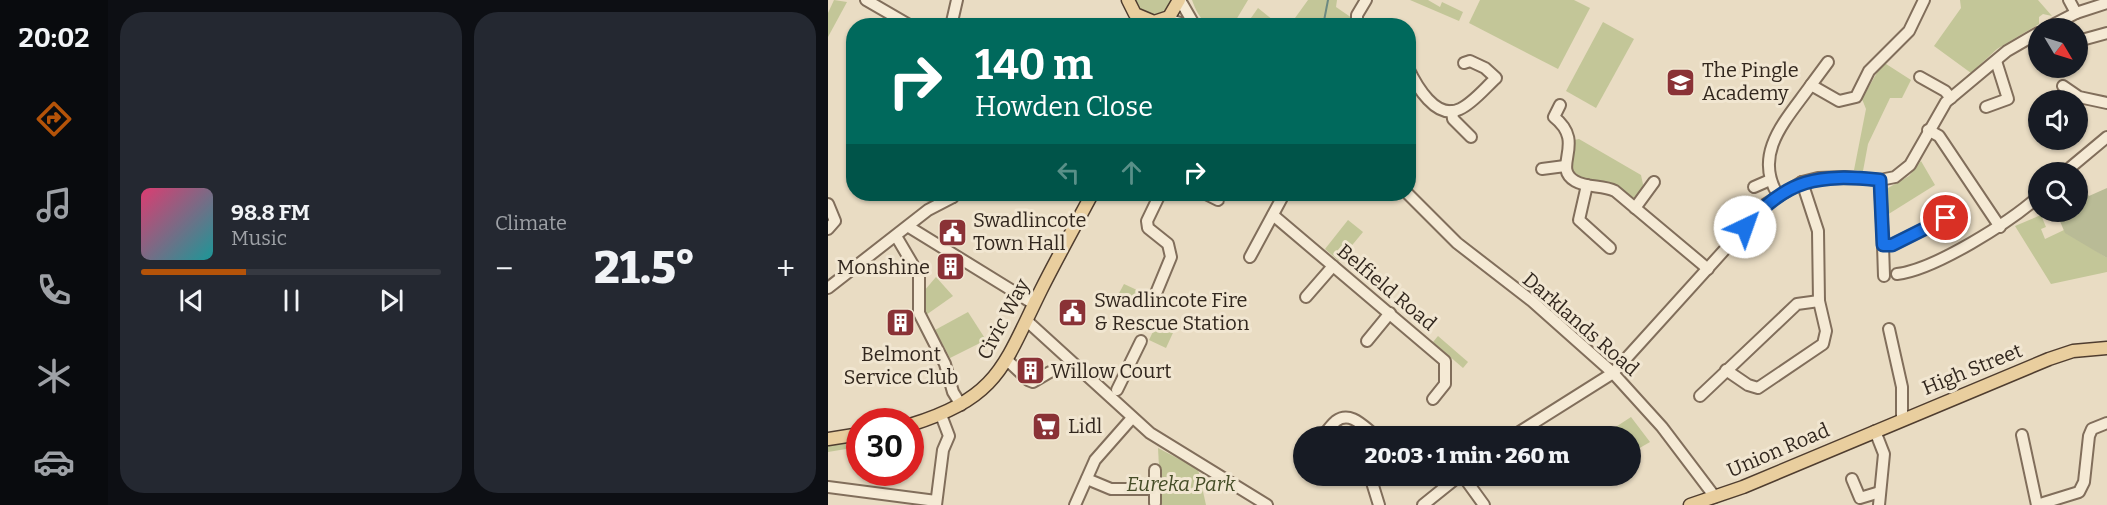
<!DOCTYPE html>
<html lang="en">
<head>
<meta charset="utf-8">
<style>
	:root { --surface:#171b24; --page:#242831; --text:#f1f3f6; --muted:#9ea1a6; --line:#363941; --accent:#b45309 }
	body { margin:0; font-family:Bitter,serif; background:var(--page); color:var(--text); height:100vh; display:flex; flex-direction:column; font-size:22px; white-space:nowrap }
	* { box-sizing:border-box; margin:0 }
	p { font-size:20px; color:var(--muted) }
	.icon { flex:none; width:33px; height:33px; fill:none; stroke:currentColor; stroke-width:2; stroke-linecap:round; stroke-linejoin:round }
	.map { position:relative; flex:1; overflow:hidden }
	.sheet { display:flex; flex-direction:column; gap:12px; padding:12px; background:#0d0f14; width:720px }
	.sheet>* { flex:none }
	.hud { position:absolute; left:18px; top:18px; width:570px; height:183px; border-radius:24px; box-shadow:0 2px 4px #0004; background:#00695c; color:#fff; overflow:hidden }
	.needle { width:39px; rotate:128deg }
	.buttons { position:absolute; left:1200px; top:18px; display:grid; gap:12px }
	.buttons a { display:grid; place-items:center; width:60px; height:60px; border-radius:50%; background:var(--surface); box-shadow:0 2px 4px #0004; font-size:30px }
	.speed { position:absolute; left:18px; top:408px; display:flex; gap:12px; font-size:30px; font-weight:700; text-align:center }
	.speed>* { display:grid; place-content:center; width:78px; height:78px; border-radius:50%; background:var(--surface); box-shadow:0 2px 4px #0004; line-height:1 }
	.speed .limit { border:9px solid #d22; background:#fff; color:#111 }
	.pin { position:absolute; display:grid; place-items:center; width:51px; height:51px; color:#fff; margin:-26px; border:3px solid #fff; border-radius:50%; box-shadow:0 2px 6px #0007 }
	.me { position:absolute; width:66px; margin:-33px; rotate:42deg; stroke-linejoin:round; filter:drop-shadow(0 0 4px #0008) }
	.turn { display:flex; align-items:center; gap:21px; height:126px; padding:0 30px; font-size:27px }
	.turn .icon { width:78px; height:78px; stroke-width:2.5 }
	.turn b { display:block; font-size:42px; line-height:51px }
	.lanes { display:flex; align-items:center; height:57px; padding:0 30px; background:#0003; justify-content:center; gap:30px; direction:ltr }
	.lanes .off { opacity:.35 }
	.big { font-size:45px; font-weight:800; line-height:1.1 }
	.sheet .widget { flex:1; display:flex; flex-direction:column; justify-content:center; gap:9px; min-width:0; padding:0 21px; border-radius:24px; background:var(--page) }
	.song { display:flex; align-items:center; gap:18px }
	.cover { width:72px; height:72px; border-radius:9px; background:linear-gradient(135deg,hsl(340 70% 55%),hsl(180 70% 35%)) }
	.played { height:6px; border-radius:3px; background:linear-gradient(90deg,var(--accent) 35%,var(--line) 35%) }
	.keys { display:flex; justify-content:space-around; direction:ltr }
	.heat { display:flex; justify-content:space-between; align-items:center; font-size:33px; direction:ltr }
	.sheet .tiles { flex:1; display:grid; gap:12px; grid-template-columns:repeat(2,1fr) }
	.trip { position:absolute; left:465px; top:426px; width:348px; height:60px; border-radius:30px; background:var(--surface); box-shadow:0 2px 4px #0004; font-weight:800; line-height:60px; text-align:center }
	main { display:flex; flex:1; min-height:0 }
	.menu { display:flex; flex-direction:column; width:108px; justify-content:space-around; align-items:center; background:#090b0e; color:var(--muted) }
	.menu .icon { width:42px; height:42px }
	.menu .on { color:var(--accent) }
	.menu b { font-size:27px; color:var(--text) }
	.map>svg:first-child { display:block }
	.green { fill:#c3c698 }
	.cemetery { fill:#b9bb96 }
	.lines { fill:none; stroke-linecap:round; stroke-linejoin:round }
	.stream { stroke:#6c8981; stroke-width:2 }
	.minor-casing { stroke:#816e5b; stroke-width:14 }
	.major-casing { stroke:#4f3d2f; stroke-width:15 }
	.minor { stroke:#f5ead5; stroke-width:10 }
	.major { stroke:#e9ce9e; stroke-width:12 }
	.route-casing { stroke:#114b97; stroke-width:15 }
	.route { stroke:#1a73e8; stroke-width:10 }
	.labels { text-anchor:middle; stroke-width:6; stroke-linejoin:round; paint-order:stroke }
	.poi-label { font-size:20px; fill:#32271e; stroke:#f1e6d1; text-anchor:start }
	.street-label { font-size:20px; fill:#32271e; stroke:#f1e6d1 }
	.park-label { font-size:20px; font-style:italic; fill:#454d27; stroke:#f1e6d1 }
</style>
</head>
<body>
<main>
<nav class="menu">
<b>20:02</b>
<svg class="icon on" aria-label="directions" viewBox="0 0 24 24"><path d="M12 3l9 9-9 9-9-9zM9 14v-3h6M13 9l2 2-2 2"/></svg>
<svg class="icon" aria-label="music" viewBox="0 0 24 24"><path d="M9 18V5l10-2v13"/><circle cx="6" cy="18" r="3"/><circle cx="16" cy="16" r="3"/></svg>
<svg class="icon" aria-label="phone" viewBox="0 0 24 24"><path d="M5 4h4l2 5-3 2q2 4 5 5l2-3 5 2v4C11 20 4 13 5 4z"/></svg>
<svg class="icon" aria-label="climate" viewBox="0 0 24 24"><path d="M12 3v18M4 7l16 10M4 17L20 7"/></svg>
<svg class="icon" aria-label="car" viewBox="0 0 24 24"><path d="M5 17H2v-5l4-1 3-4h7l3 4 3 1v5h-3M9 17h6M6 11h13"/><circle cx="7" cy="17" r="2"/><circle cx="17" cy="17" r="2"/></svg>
</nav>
<section class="sheet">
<div class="tiles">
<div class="widget">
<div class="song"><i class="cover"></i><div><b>98.8 FM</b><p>Music</p></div></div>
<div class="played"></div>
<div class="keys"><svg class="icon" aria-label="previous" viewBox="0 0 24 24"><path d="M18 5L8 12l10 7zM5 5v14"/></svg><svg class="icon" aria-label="pause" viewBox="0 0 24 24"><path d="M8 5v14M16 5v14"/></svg><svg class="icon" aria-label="next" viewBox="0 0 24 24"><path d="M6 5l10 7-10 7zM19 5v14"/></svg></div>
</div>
<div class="widget"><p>Climate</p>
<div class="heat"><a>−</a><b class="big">21.5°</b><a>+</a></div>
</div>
</div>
</section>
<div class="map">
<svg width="1279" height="505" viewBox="0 0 1279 505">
	<rect width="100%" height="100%" fill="#e9dcc3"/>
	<g class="green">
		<path d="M6,0L19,2L0,37V13Z"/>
		<path d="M306,0H345L337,13L324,16L311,11Z"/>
		<path d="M364,0H420L405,25C380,26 373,25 364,0Z"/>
		<path d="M480,0H509L508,7L524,18V25H485L483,21L479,25L467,18Z"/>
		<path d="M582,0H600L612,7L614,2L635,12L631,21Z"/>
		<path d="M652,0H746L762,8L730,69L641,23Z"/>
		<path d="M1132,0H1210L1224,16L1215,14L1211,17V24L1169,49L1143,73L1106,46L1133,8Z"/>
		<path d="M430,8L451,25H418Z"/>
		<path d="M775,22L806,39L768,108L738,91Z"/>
		<path d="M1055,62L1083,80L1074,98H1062L1040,144L1035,171L1026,170L1038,109L1034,99Z"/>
		<path d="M751,139L813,175L816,189L804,199L783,184L749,177L742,169L746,140Z"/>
		<path d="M1093,161L1107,185L1059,215L1060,188L1081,176Z"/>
		<path d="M1213,215L1218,227L1213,229L1217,239L1236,230L1279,258V272L1223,284L1187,226Z"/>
		<path d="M520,220L535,232L511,261L497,249Z"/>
		<path d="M108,277L125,296L98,315L96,291Z"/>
		<path d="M296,284L322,296L316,309L289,297Z"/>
		<path d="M140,312L158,340L122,358L107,330Z"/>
		<path d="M332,317L349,324L338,348L321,340Z"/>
		<path d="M610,336L640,362L635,368L605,342Z"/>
		<path d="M803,417L822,442L803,453L802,436H779L777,434Z"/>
		<path d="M31,440V450L24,448L0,452V445Z"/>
		<path d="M330,448L370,469L378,505H333Z"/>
	</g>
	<path class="cemetery" d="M1250,181L1261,196L1279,188V258L1237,233L1228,212H1250Z"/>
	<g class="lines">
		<path class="stream" d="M495,26L500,0"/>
		<defs>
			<g id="minor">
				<path d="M38,0L83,26"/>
				<path d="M352,0L367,26"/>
				<path d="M1241,0L1248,13"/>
				<path d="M338,19L364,26"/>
				<path d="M123,26L129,0"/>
				<path d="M529,26V15L538,0"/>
				<path d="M1219,28L1248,13L1279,3"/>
				<path d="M1250,41L1279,33"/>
				<path d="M580,68C588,85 608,121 632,109C645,103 657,88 668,78L657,68L642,61L636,63"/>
				<path d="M1092,77L1117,91L1123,98"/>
				<path d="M983,85L1000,62"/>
				<path d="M1235,86L1251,97L1279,103"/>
				<path d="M732,105L726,117C759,143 723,167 747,181C759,188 775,185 787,191L880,269"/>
				<path d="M1158,107L1180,99L1168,61"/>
				<path d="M624,111L625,119L643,137"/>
				<path d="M1100,130L1111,136L1172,227"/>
				<path d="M714,169L737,166"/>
				<path d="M1237,172L1279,137"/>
				<path d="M1052,180L1055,245H1064L1118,218"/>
				<path d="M759,185L751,220L782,248"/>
				<path d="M926,187L942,180"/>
				<path d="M98,194L125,197"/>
				<path d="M378,194L390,200"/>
				<path d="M580,194L629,243L704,301L785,373L834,427L887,497"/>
				<path d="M950,195C924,153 959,119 983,85L1011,101L1028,97L1041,71L1081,31L1096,0"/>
				<path d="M0,204L7,221L0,229"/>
				<path d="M807,208L826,182"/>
				<path d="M445,215L617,361V384L605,399"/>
				<path d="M81,227L206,304"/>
				<path d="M68,236L91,275V313L117,364L125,392L133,405"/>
				<path d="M1055,245L1056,276"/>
				<path d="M422,257L456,194"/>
				<path d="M1069,274C1106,270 1182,222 1210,197"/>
				<path d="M0,288L100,210L125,197"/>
				<path d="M478,297L505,266"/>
				<path d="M324,303L343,257L340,244L320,228L319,221L332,194"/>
				<path d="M199,321L322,433L439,505"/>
				<path d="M1061,329L1074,387V419"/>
				<path d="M539,341L562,313"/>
				<path d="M179,360L193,373"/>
				<path d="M898,370L920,385L930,388L995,344L998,331L991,301L990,231L974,182"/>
				<path d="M200,380L205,382L222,372"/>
				<path d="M289,390L313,341"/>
				<path d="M872,396L969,304L991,301"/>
				<path d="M1047,431L1056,454L1051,505"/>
				<path d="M1194,435L1209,505"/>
				<path d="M494,436C499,432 503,425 508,421C523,410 537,428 548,436"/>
				<path d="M685,436L785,373L938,204L974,182L990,178L1017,177L1052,180L1067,177L1082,165L1118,102L1179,51L1210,33"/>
				<path d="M327,470V503"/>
				<path d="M542,476L551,505"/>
				<path d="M635,476L656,505"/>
				<path d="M259,479L283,489H327"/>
				<path d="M1024,479L1032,498L1052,492"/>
				<path d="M0,487L108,501"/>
				<path d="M108,505L115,450L121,436L113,415"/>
				<path d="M247,505L267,460L304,418"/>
				<path d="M595,505L631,476"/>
				<path d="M1209,505L1251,492L1256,482L1261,436L1264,429L1279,423"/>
			</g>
			<g id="major">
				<path d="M300,0L307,14L326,22L341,17L351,0"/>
				<path d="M82,425C171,397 175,367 213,290C229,258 247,226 264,194"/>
				<path d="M0,439L32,434"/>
				<path d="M862,505L915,487L1221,359L1245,351L1279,348"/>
			</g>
		</defs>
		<use href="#minor" class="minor-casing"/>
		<use href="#major" class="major-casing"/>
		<use href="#minor" class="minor"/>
		<use href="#major" class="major"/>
	</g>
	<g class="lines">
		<defs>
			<path id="route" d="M917,227C959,178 991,174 1052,180L1055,245H1064L1118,218"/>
		</defs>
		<use href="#route" class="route-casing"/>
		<use href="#route" class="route"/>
	</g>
	<defs>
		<symbol id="school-square" viewBox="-11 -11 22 22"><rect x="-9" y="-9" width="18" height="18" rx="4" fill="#8a3236" stroke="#f1e6d1"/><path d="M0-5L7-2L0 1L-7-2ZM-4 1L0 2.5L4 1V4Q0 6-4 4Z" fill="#fff"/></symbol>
		<symbol id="civic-square" viewBox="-11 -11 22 22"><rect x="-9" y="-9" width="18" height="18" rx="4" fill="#8a3236" stroke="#f1e6d1"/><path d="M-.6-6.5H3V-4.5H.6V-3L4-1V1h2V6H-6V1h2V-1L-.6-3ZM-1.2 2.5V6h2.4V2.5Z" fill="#fff"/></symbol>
		<symbol id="building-square" viewBox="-11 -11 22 22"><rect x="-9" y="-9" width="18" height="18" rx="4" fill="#8a3236" stroke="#f1e6d1"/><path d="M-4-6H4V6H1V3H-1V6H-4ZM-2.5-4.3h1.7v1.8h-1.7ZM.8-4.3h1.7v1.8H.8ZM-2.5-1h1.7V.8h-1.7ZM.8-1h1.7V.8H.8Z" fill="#fff"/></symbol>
		<symbol id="supermarket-square" viewBox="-11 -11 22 22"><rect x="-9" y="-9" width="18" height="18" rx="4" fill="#8a3236" stroke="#f1e6d1"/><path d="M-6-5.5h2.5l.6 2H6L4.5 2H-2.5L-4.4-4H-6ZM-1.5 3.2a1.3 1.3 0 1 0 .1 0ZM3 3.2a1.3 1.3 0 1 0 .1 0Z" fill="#fff"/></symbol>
	</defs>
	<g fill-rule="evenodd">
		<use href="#school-square" x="836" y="66" width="33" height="33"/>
		<use href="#civic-square" x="108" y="216" width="33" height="33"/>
		<use href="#building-square" x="106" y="250" width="33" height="33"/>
		<use href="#civic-square" x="228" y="296" width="33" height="33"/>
		<use href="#building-square" x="56" y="306" width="33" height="33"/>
		<use href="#building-square" x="186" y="354" width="33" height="33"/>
		<use href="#supermarket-square" x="202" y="410" width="33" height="33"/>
	</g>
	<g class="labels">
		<g class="poi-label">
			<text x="874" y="77">The Pingle<tspan x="874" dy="23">Academy</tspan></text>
			<text x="145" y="227">Swadlincote<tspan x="145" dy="23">Town Hall</tspan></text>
			<text x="102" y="274" text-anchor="end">Monshine</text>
			<text x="266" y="307">Swadlincote Fire<tspan x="266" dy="23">&amp; Rescue Station</tspan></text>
			<text x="73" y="361" text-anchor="middle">Belmont<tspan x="73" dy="23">Service Club</tspan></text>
			<text x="223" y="378">Willow Court</text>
			<text x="240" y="433">Lidl</text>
		</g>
		<g class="street-label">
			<text transform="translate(559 287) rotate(40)" y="7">Belfield Road</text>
			<text transform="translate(175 319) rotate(-62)" y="7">Civic Way</text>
			<text transform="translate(753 324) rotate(41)" y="7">Darklands Road</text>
			<text transform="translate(1144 369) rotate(-22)" y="7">High Street</text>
			<text transform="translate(950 450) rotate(-23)" y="7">Union Road</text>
		</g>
		<g class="park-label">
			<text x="353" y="491">Eureka Park</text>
		</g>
	</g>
</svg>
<div class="buttons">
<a><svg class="needle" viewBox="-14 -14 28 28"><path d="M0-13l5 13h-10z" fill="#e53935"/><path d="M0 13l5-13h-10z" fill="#9ea1a6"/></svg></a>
<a><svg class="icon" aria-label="sound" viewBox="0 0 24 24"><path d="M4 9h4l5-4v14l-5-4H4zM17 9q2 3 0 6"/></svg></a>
<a><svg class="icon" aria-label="search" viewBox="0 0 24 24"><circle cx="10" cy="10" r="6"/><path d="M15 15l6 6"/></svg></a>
</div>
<div class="speed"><div class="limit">30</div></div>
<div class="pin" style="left:1118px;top:218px;background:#d93025"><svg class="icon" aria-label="arrive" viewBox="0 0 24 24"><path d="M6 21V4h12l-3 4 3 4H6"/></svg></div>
<svg class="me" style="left:917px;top:227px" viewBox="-20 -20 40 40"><circle r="19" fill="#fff"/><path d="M0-13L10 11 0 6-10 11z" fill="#1a73e8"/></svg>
<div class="trip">20:03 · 1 min · 260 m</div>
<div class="hud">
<div class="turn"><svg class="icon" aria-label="right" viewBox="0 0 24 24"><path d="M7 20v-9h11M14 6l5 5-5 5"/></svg><div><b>140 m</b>Howden Close</div></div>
<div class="lanes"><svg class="icon off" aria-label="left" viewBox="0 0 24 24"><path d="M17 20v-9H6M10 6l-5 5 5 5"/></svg><svg class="icon off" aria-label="ahead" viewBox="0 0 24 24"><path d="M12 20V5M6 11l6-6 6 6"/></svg><svg class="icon" aria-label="right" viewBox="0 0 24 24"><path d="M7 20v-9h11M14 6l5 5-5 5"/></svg></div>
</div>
</div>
</main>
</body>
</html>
